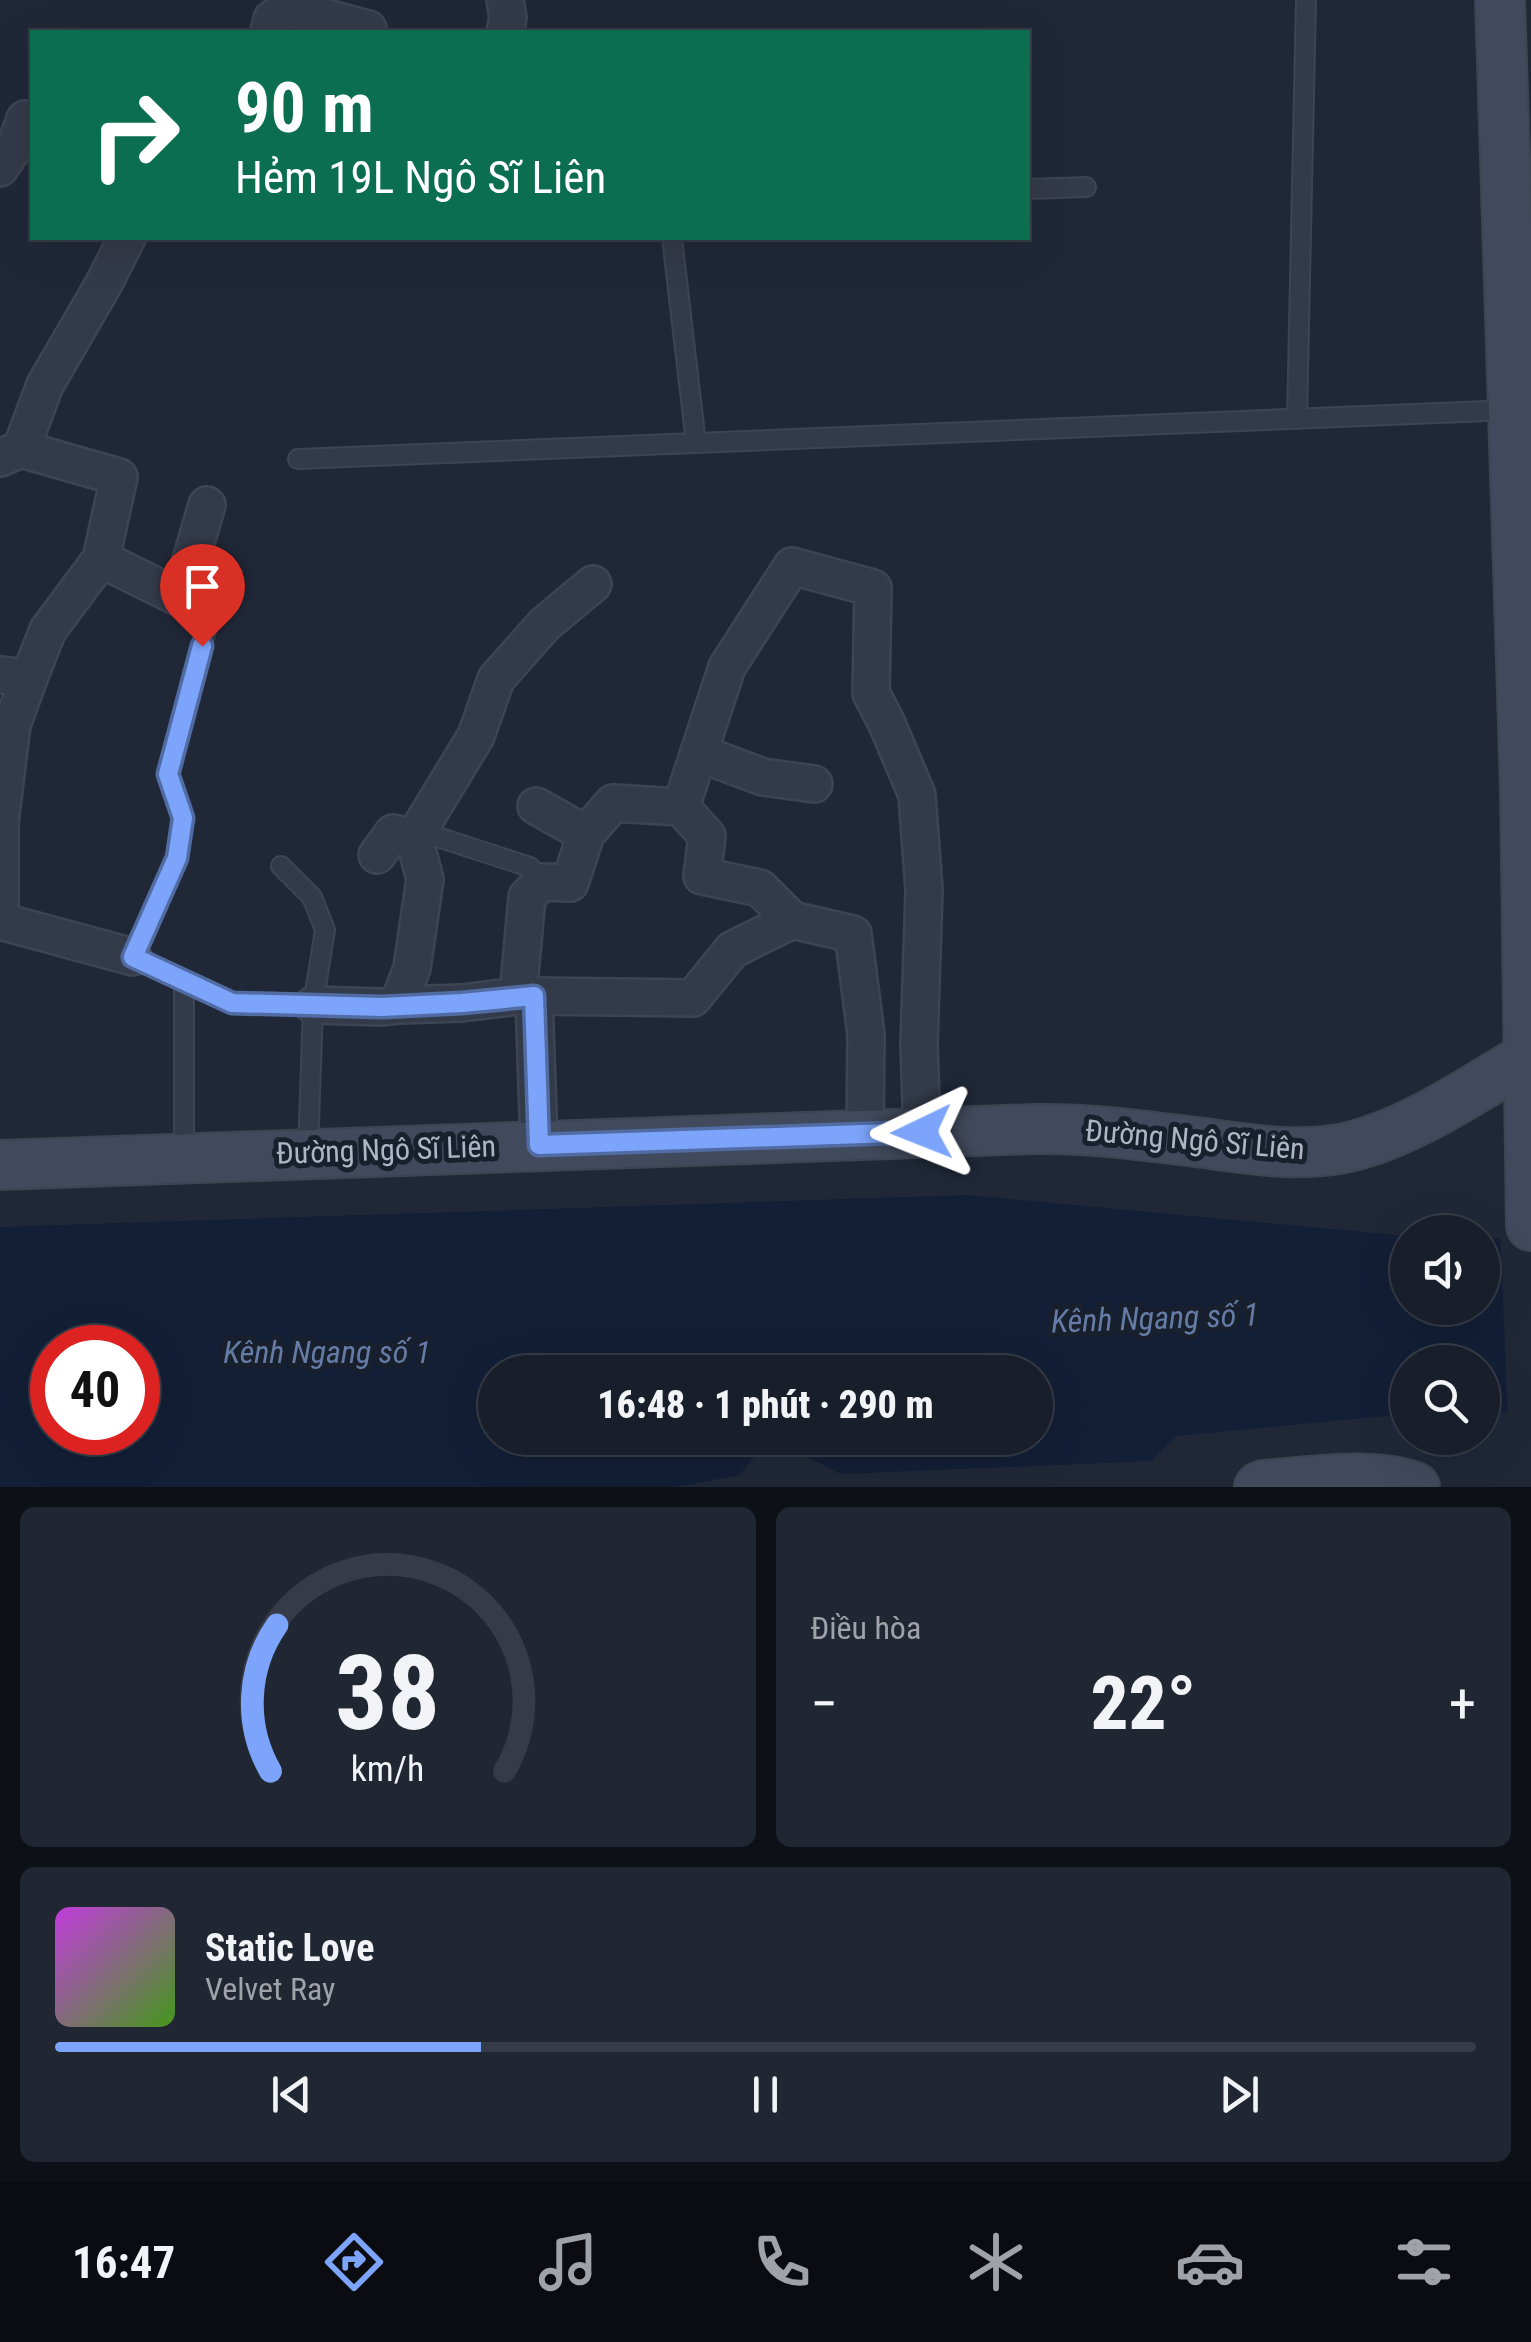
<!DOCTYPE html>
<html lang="vi">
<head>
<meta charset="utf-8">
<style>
	:root { --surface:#181e2a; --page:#212732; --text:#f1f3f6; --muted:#9fa2a8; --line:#363c47; --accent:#7da4fb }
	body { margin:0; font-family:"Roboto Condensed",sans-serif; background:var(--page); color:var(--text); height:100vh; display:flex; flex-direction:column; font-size:38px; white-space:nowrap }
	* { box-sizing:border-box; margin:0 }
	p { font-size:32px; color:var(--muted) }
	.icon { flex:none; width:55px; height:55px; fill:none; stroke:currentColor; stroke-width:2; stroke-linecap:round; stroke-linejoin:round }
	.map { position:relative; height:1487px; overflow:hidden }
	.details { display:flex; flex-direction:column; gap:20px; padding:20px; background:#0d1017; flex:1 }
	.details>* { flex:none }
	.banner { position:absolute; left:30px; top:30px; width:1000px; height:210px; border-radius:0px; box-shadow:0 10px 40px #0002,0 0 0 2px var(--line); background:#0b6e4f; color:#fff; overflow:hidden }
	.tools { position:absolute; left:1390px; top:1215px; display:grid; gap:20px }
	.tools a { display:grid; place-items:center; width:110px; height:110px; border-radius:50%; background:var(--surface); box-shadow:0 10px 40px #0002,0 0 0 2px var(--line); font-size:50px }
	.speed { position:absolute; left:30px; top:1325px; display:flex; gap:20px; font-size:50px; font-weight:700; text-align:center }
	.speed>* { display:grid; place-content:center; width:130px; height:130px; border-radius:50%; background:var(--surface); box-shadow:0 10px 40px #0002,0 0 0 2px var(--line); line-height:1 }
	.speed .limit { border:15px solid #d22; background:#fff; color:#111 }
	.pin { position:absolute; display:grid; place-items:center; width:85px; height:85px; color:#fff; margin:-102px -42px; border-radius:50% 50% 50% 0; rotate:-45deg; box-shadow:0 0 10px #0007 }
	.pin .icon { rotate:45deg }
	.me { position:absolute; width:110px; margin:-55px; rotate:268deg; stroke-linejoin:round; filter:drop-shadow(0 0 8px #0008) }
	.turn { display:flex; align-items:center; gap:35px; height:210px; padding:0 40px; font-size:45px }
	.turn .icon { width:130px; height:130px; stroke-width:2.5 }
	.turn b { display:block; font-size:70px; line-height:85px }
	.big { font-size:75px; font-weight:800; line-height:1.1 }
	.details .widget { flex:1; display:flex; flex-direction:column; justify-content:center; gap:15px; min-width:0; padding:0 35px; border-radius:15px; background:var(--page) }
	.details .dial { align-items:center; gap:0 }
	.dial svg { height:260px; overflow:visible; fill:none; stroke:var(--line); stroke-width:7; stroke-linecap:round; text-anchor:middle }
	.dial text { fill:var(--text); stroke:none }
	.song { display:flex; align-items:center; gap:30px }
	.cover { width:120px; height:120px; border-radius:15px; background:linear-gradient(135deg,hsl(290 70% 55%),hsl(100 70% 35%)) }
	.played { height:10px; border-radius:5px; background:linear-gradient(90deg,var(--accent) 30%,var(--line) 30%) }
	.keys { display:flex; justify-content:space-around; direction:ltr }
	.heat { display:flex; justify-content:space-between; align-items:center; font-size:55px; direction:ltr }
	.details .tiles { flex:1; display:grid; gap:20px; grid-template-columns:1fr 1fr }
	.widget:last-child { grid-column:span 2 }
	.trip { position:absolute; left:478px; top:1355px; width:575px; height:100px; border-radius:50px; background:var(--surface); box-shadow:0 10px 40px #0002,0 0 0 2px var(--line); font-weight:800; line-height:100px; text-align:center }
	.menu { display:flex; height:160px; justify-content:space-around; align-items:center; background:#0a0c11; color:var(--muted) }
	.menu .icon { width:70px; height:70px }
	.menu .active { color:var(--accent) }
	.menu b { font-size:45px; color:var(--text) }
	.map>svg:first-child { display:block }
	.water { fill:#131f36; fill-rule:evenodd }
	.pier { fill:#202838 }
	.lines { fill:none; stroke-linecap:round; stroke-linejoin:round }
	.lane-casing { stroke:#3d4452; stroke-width:22 }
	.street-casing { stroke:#3d4452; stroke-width:40 }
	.secondary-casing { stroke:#3d4452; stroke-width:52 }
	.lane { stroke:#333a49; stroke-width:18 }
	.street { stroke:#333a49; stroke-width:35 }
	.secondary { stroke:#41495c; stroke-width:48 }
	.route-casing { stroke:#516ba3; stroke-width:25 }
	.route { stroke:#7da4fb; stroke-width:18 }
	.labels { text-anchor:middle; stroke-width:10; stroke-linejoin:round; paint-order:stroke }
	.street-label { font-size:30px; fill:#aeb5c5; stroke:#19202d }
	.water-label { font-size:32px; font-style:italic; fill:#657ca6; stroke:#19202d }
</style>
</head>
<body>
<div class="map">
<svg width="1531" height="1487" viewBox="0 0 1531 1487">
	<rect width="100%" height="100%" fill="#202838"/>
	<path class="water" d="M968,1195L1407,1236L1408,1308H1482L1483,1242L1521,1231L1528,1412L1483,1413L1482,1362H1408L1407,1414L1177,1436L1151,1461L841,1474L800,1453L756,1455L739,1475L677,1487H0V1227ZM52,1348H138V1432H52ZM495,1372H1035V1438H495Z"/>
	<path class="pier" d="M1531,1217V1419L1508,1418L1500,1232L1518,1226Z"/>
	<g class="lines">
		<defs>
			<g id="lane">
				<path d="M1028,189L1086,187"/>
				<path d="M672,238L696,443"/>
				<path d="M1297,419L1306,0"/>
				<path d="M298,459L1513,410"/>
				<path d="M180,598L210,615L168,774L183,818L177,858L133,957L184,981V1154"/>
				<path d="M419,831L530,867L541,882"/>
				<path d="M281,866L312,897L325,930L313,1005L308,1153"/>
				<path d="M184,981L232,1003L313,1005"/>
			</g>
			<g id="street">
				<path d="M505,0L508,18L505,32"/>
				<path d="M269,32L272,19L289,8L368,29"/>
				<path d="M0,168L16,144L25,119"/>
				<path d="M21,449L45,385L103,285L127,238"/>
				<path d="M0,458L21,449L119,477L101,559L48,630L29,678L0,675"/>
				<path d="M101,559L180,598L207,505"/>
				<path d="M699,753L763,777L814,784"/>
				<path d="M536,806L586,834"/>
				<path d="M0,822V921L133,957"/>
				<path d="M0,822L12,725L29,678"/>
				<path d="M377,855L393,833L414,838"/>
				<path d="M518,996L462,1003L398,1005L412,968L425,879L414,838L476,736L496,679L545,624L593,584"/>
				<path d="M534,996L693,998L732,950L792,920"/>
				<path d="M313,1005L382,1007L398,1005"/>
				<path d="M865,1134L866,1034L853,934L792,920L760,888L702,876L707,836L681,807L727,667L792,566L873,588L871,693L887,724L917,795L924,890L919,1045L922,1132"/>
				<path d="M539,1145L534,996H518L527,897L541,882L570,883L586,834L613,803L681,807"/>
			</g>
			<g id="secondary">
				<path d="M1500,0L1525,788L1531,1226"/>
				<path d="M0,1165L1035,1129C1092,1128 1147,1136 1204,1143C1255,1150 1306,1159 1357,1145C1418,1128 1473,1089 1528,1057"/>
				<path d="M1259,1487L1264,1485C1310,1482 1372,1471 1415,1487"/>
			</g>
		</defs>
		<use href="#lane" class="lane-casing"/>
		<use href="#street" class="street-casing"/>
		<use href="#secondary" class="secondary-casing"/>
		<use href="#lane" class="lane"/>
		<use href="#street" class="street"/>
		<use href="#secondary" class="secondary"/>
	</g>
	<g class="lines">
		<defs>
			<path id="route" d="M202,646L168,774L183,818L177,858L133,957L232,1003L382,1007L462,1003L534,996L539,1145L922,1132"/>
		</defs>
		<use href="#route" class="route-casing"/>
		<use href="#route" class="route"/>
	</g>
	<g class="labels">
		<g class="street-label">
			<text transform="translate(1195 1140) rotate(5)" y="10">Đường Ngô Sĩ Liên</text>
			<text transform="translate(386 1150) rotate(-2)" y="10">Đường Ngô Sĩ Liên</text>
		</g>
		<g class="water-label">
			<text transform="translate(1155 1318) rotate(-2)" y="11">Kênh Ngang số 1</text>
			<text x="327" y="1363">Kênh Ngang số 1</text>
		</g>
	</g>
</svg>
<div class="tools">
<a><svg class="icon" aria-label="sound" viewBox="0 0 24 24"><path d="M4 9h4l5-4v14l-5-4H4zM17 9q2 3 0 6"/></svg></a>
<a><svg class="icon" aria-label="search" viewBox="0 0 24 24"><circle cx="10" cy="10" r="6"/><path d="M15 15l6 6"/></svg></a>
</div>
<div class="speed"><div class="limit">40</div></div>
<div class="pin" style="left:202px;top:646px;background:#d93025"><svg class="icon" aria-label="arrive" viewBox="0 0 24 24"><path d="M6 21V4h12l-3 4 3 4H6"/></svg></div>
<svg class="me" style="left:922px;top:1132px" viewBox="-20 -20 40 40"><path d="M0-17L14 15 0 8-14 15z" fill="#7da4fb" stroke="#fff" stroke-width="4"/></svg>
<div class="trip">16:48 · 1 phút · 290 m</div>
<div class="banner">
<div class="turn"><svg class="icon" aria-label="right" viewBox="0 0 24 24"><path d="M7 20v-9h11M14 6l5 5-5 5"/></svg><div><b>90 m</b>Hẻm 19L Ngô Sĩ Liên</div></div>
</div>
</div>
<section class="details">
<div class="tiles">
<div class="widget dial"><svg viewBox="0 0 100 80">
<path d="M14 69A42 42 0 1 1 86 69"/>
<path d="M14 69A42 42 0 0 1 16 24" stroke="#7da4fb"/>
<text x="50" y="56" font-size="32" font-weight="700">38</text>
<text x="50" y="72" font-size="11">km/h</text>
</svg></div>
<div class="widget"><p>Điều hòa</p>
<div class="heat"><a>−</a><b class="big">22°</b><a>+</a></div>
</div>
<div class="widget">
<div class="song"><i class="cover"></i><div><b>Static Love</b><p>Velvet Ray</p></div></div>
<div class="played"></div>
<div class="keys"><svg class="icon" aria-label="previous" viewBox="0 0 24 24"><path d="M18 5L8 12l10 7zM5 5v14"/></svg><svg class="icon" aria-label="pause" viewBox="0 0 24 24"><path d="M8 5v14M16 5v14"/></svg><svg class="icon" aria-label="next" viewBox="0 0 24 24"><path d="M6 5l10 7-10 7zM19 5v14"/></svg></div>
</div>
</div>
</section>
<nav class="menu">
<b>16:47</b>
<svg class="icon active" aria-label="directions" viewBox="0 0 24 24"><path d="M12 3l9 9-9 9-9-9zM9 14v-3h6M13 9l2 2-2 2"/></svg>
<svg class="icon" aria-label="music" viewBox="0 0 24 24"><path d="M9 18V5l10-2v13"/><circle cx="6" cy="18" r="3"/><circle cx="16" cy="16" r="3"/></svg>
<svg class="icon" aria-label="phone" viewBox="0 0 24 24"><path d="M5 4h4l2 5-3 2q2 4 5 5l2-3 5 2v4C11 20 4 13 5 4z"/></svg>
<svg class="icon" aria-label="climate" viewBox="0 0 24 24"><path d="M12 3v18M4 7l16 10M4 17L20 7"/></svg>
<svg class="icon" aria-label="car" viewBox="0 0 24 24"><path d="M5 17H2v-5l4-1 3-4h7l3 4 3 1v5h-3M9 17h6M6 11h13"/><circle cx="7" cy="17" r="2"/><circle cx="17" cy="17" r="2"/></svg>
<svg class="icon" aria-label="filters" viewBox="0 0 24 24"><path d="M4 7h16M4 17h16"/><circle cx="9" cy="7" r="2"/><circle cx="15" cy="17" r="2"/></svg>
</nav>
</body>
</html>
